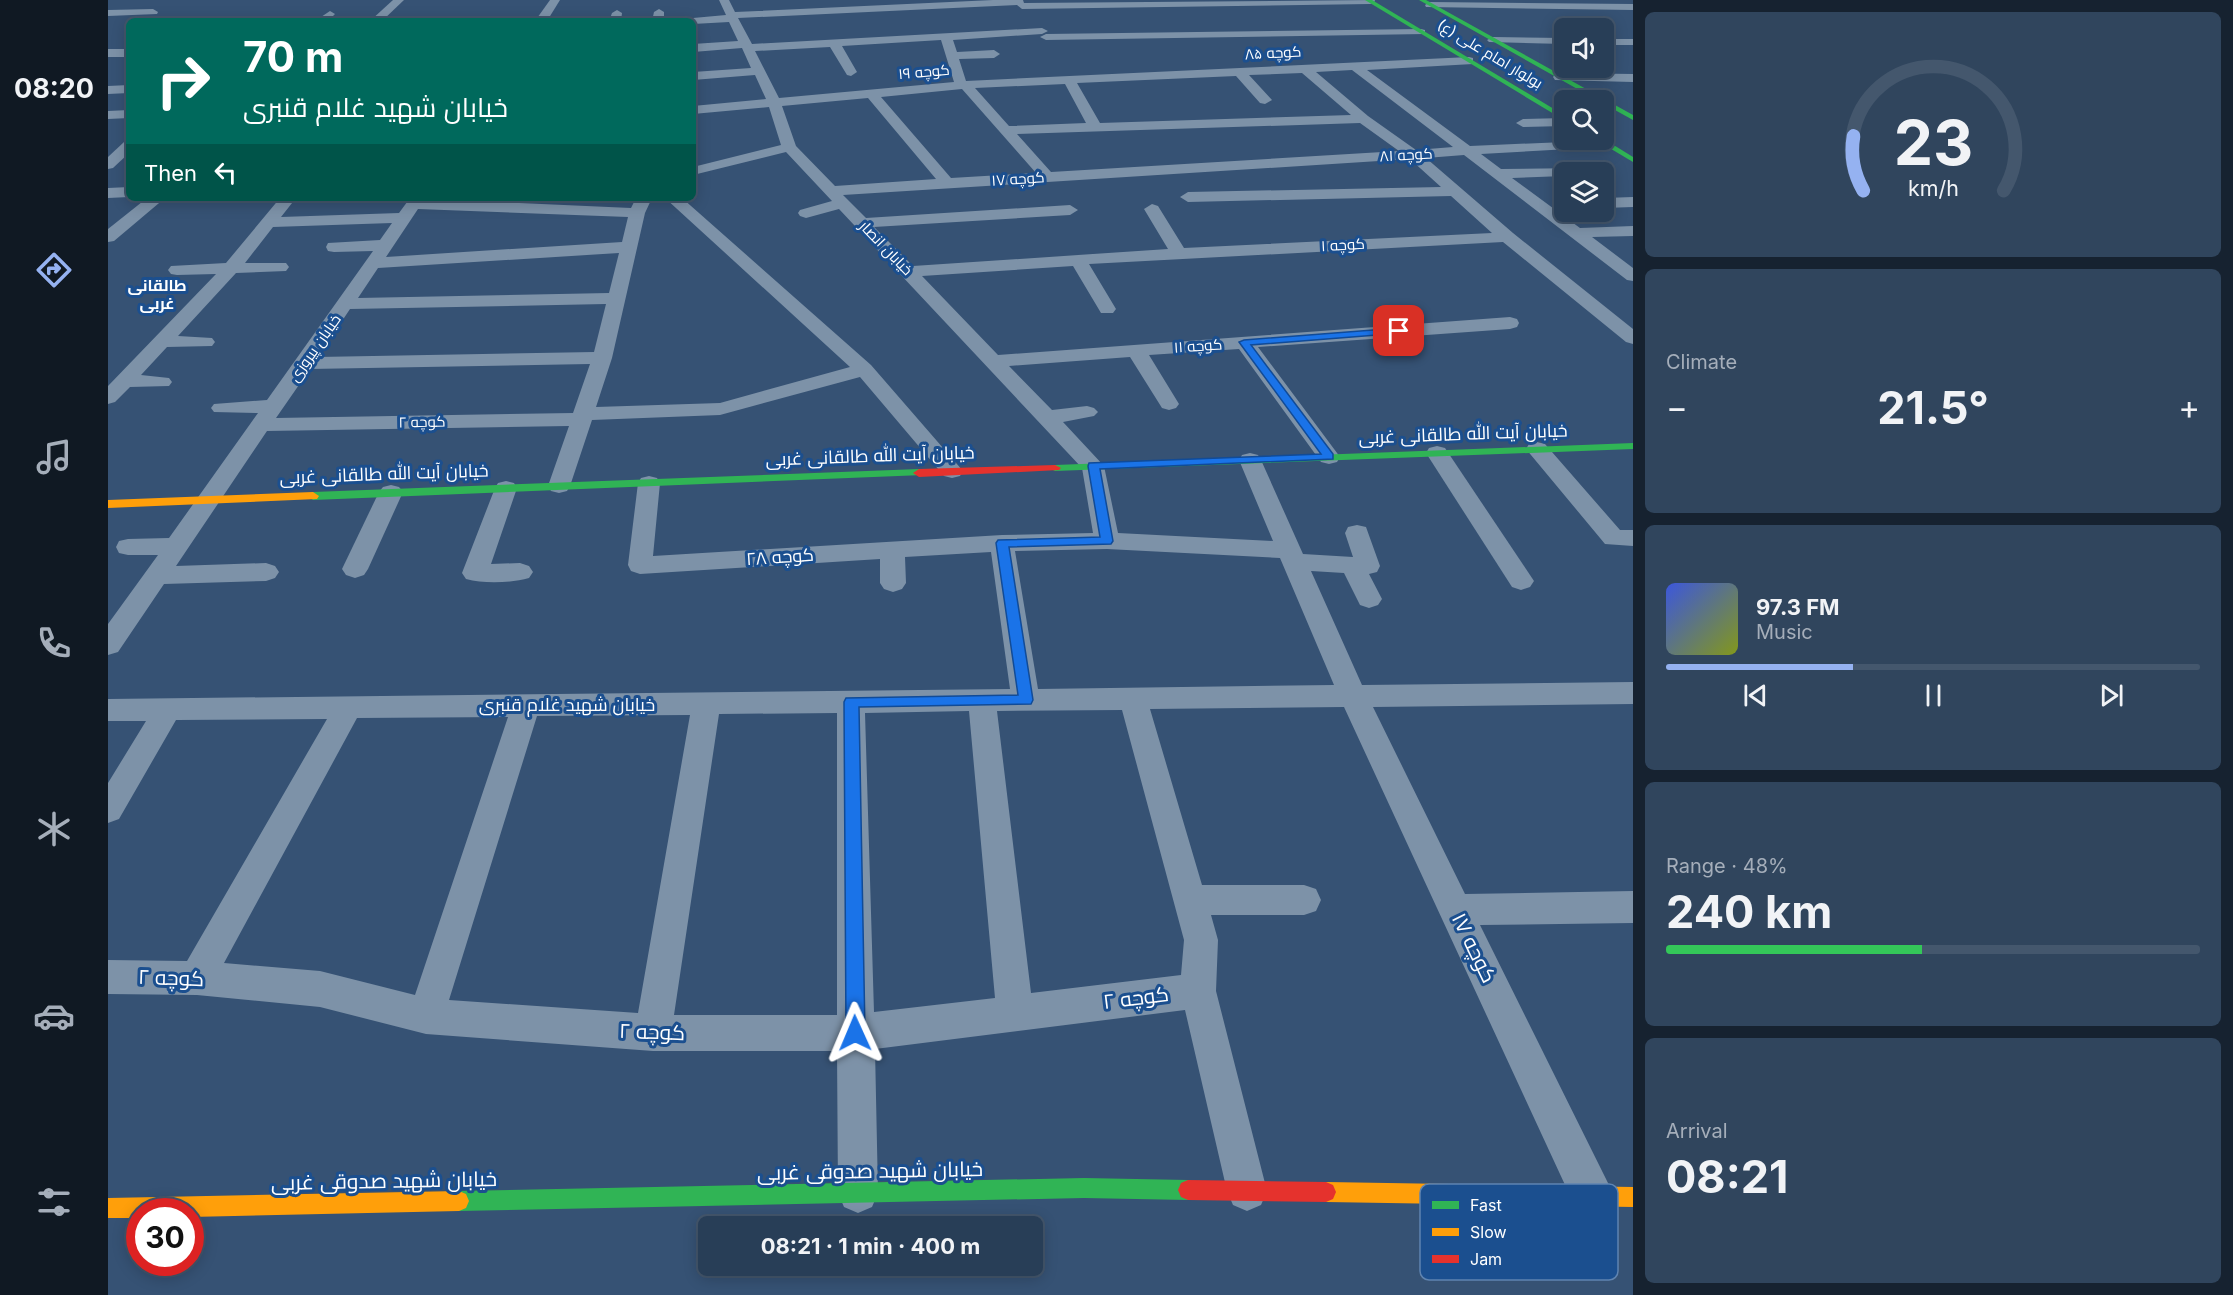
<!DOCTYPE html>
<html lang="en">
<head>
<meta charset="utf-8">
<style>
	:root { --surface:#283e57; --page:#30455d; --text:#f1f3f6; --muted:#a5aeba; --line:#44576d; --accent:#95b2f1 }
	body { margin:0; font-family:Inter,Cairo,sans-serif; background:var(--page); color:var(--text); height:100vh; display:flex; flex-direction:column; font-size:22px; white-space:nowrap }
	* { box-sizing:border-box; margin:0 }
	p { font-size:20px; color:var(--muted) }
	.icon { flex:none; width:33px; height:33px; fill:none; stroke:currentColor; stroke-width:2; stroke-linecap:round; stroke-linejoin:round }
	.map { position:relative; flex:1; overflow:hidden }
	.side { display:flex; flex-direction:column; gap:12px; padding:12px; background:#162230; width:600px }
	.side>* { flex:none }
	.banner { position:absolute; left:18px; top:18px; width:570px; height:183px; border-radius:9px; box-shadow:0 3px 15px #0003,0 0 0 2px var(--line); background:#00695c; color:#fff; overflow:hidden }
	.buttons { position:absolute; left:1446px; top:18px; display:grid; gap:12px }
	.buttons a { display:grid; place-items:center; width:60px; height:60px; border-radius:9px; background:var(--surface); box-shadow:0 3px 15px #0003,0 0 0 2px var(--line); font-size:30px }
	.speed { position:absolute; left:18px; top:1198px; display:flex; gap:12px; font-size:30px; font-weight:700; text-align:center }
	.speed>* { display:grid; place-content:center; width:78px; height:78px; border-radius:50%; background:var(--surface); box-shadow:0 3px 15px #0003,0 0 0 2px var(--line); line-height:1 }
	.speed .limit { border:9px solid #d22; background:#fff; color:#111 }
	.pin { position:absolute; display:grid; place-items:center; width:51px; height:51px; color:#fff; margin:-26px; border-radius:12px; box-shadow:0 3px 9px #0006 }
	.me { position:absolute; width:66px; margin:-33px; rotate:359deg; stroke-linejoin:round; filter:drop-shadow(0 0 4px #0008) }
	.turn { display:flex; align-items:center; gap:21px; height:126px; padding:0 18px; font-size:27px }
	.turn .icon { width:78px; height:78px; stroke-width:2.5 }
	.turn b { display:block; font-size:42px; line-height:51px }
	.then { display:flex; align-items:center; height:57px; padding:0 18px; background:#0003; gap:12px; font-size:22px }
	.big { font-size:45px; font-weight:700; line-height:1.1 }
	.side .tile { flex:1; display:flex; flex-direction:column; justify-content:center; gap:9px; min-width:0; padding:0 21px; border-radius:9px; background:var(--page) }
	.side .dial { align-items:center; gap:0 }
	.dial svg { height:156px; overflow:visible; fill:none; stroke:var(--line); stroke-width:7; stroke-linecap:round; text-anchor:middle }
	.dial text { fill:var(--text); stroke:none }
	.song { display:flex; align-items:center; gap:18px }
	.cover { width:72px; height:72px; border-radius:9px; background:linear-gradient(135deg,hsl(230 70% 55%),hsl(70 70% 35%)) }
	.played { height:6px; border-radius:3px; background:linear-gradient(90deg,var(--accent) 35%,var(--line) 35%) }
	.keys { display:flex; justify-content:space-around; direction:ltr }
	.heat { display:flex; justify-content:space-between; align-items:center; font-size:33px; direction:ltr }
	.charge { height:9px; border-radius:4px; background:linear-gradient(90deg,#34c759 48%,var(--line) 0) }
	.trip { position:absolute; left:590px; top:1216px; width:345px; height:60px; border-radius:9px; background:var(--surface); box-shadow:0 3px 15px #0003,0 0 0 2px var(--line); font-weight:700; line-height:60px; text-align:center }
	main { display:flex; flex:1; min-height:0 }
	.dock { display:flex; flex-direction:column; width:108px; justify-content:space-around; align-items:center; background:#101923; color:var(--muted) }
	.dock .icon { width:42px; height:42px }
	.dock .active { color:var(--accent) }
	.dock b { font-size:27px; color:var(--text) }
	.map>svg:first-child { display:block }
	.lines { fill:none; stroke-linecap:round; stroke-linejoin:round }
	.street { fill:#7d92a8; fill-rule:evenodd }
	.fast { fill:#30b455; fill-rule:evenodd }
	.slow { fill:#ff9f0a; fill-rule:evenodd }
	.jam { fill:#e5322d; fill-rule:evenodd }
	.route { fill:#1a73e8; stroke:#114b97; stroke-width:1.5 }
	.labels { text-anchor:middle; stroke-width:6; stroke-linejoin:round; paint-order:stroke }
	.far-street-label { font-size:15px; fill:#fff; stroke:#1b4f8f }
	.far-neighbourhood-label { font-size:16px; font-weight:bold; fill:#fff; stroke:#1b4f8f }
	.street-label { font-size:18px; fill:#fff; stroke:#1b4f8f }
	.near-street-label { font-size:21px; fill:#fff; stroke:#1b4f8f }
	.key { fill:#1b4f8f; stroke:#5f84b1; stroke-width:1.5 }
	.key-label { font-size:16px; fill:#fff }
</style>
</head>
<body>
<main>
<nav class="dock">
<b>08:20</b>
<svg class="icon active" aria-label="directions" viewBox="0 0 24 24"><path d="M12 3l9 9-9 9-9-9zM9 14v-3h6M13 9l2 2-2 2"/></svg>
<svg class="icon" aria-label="music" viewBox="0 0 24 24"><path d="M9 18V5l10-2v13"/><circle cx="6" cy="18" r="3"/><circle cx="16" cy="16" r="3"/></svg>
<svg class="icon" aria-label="phone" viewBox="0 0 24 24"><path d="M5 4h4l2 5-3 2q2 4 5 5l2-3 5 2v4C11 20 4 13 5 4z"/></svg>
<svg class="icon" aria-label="climate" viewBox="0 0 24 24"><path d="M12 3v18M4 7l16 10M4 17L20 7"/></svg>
<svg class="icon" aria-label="car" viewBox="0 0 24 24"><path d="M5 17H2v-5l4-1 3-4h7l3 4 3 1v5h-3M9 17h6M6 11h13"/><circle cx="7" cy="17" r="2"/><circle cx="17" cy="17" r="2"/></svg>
<svg class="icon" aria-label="filters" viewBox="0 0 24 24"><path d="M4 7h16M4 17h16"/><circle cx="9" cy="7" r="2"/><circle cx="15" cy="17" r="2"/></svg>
</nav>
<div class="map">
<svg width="1525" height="1295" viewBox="0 0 1525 1295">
	<rect width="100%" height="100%" fill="#365274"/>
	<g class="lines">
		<g class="street">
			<path d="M285,0H296L274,21H262Z"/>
			<path d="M442,0H452L439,21H427Z"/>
			<path d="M611,0H621L627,12L885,0H915L916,3L1267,0L1266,3L1262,4L914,9L909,5L630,18L644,44L934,28L940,31L934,34L845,40L849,52L886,50L892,54L886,58L851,59L858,81L1361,57L1365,58V64L1259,70L1362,146L1503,140L1505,143L1498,147L1373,154L1393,169L1474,168L1475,172H1456V176L1404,178L1472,228L1525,226V236L1484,237L1525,268V281L1519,280L1356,155L1318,158L1405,233L1525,329V344L1518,342L1395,242L981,264L1008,309L1005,313H993L965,266L814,276L890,355L1402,317L1409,319L1411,323L1409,327L1402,329L1150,347L1232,457L1229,462L1221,464L1213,462L1131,349L1041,355L1071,404L1068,408L1061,410L1054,408L1022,357L901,366L944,410L979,406L986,408L990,412L986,416L955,422L996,466L1010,533L1165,541L1131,460L1134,455L1142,453L1150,455L1153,460L1195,554L1245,557L1237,533L1240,527L1249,525L1258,527L1272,566L1269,572L1261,574L1274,599L1270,605L1261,608L1252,605L1236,573L1203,571L1254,685L1525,682V704L1265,707L1357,894L1525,891V923L1372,925L1500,1183L1506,1198L1500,1213L1485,1219L1470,1213L1236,707L1042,709L1094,885H1196L1208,889L1213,900L1208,911L1196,915H1103L1110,940L1108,991L1159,1191L1153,1205L1139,1211L1125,1205L1119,1191L1077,1010L767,1049L770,1193L764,1207L750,1213L736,1207L730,1193L729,1051H545L318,1034L212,1007L89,995L0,994V960L79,961L219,719L68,720L11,819L0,823V783L38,721H0V699L902,689L883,552L797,557L798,583L794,589L785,592L776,589L772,583V559L532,574L523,571L520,565L530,483L533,478L541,476L549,478L552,483L545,556L894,535L985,533L974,468L731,209L698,218L692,216L690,213L692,210L724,201L678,152L585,175V167L673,145L661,107L585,114V106L658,99L647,75L585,80V72L643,68L634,48L585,52V44L630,41L621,22L585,24V21H579L585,18L618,15ZM833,40L846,82L671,98L647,51L722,47L739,75L743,76L749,72L734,46ZM1244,70L1345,147L1308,150L1260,116L1208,72ZM1194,73L1243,115L992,123L969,83L1128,76L1152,103L1157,104L1164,100L1141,75ZM957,84L978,123L901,126L867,88ZM854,89L928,173L843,178L773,97ZM760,98L828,179L727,186L688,146L674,106ZM1252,123L1291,151L943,172L909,134ZM1302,159L1333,187L1080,192L1072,197L1080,202L1343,196L1384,233L1076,248L1050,206L1044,204L1036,209L1060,249L805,266L766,227L962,215L970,210L962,205L758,218L735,195ZM999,549L1172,558L1226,685L930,689L907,551ZM1014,710L1076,940L1073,975L923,993L889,711ZM861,711L887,998L766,1012L757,713ZM729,713V1015H566L611,714ZM582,715L530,1013L341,1000L429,716ZM400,717L307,995L212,971L116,963L249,718Z"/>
			<path d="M1322,2L1525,4V10L1318,7L1317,5Z"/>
			<path d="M45,9L50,12L49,14L0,16V10Z"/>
			<path d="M551,9L556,12V21H544L546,12Z"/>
			<path d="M509,10L514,13L513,21H501L504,13Z"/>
			<path d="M222,11L227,14L220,21H207Z"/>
			<path d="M1313,29L1317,30V34L938,40L932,37L938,34Z"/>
			<path d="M1385,37L1456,38V44L1381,42L1379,40Z"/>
			<rect x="1496" y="39" width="29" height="6"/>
			<rect x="0" y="49" width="21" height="8"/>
			<path d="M1451,73L1525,74V82L1447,80L1445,77L1447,74Z"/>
			<path d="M21,85V93L0,94V86Z"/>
			<path d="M21,110V118L0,119V111Z"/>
			<path d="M1456,118V126L1415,127L1408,123L1415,119Z"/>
			<path d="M21,141V153L5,168L0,169V157L16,142Z"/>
			<path d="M21,187V197L0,198V188Z"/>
			<path d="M1525,197V207L1496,208V198Z"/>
			<path d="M39,198H57L6,241L0,242V229Z"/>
			<path d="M172,198H188L173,217L291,213L302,198L523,208L528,198H544L537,213L504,358L488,407L612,403L742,367L557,198H574L763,365L855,471L852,476L844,478L836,476L752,377L612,415L484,420L462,486L459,491L451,493L443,491L440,486L461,426L159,431L68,566L158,563L167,566L171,572L167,578L158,581L56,584L10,652L0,655V624L50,555H20L11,553L8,547L11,541L20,539L61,538L150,413L106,412L103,408L106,404L159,400L265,251L226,252L220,251L218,247L220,243L272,240L284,223L165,227L137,263H178L181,267L178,271L128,273L70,336L104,338L107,342L104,346L59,347L33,375L61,378L64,382L61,386L22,387L7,402L0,404V386L108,274L69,275L63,274L60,270L63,266L118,263ZM310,209L520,217L514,242L278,257ZM511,253L501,293L250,298L270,268ZM498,304L486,352L210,357L242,309ZM482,364L465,413L168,418L202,369Z"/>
			<path d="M1429,442L1437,444L1512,530H1525V546L1497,544L1418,449L1421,444Z"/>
			<path d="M1329,446L1337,448L1422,575L1426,581L1422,587L1413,590L1404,587L1318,453L1321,448Z"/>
			<path d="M398,481L406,483L409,488L383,564L412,563L421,566L425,572L421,578C403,583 376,584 358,579L354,573L387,488L390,483Z"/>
			<path d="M283,485L291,487L295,492L260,569L256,575L247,578L238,575L234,569L271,492L275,487Z"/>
		</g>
		<g class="fast">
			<path d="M1257,0H1264L1456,115V120Z"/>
			<path d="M1311,0H1318L1525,115V120L1496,104V100H1489Z"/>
			<path d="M1496,139L1525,157V162L1488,140Z"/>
			<path d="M1525,443V449L947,471L941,468L947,465Z"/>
			<path d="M811,469L817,473L815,475L205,500L199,496L205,492Z"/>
			<path d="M976,1178L1080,1180L1087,1183L1090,1190L1087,1197L1080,1200L976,1198L351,1211L344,1208L341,1201L344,1194L351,1191Z"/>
		</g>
		<g class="slow">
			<path d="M205,492L211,496L209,499L0,508V500Z"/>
			<path d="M1218,1182L1525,1187V1207L1218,1202L1211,1199L1208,1192L1211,1185Z"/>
			<path d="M351,1191L358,1194L361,1201L358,1208L351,1211L82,1217V1212H32V1218H0V1198Z"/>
		</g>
		<g class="jam">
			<path d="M947,465L953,468L951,470L811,477L805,473L811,469Z"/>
			<path d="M1080,1180L1218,1182L1225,1185L1228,1192L1225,1199L1218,1202L1080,1200L1073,1197L1070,1190L1073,1183Z"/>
		</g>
	</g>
	<path class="route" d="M1291,328L1296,331L1294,333L1143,345L1225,454V459L992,469L1005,541L1003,544L901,547L925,700L923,704L751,707L757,1033L754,1039L747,1042L741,1039L738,1033L736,702L738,698L910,695L888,543L890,540L992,537L980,466L981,463L1213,454L1131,342L1136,340Z"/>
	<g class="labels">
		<g class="far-street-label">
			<text transform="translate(1165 53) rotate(-3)" y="5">کوچه ۸۵</text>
			<text transform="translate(1382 54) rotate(31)" y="5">بولوار امام علی (ع)</text>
			<text transform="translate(816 72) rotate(-5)" y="5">کوچه ۱۹</text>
			<text transform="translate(1298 155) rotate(-3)" y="5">کوچه ۸۱</text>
			<text transform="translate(910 179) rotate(-4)" y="5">کوچه ۱۷</text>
			<text transform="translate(1235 245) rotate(-3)" y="5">کوچه ۱</text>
			<text transform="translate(778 248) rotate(46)" y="5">خیابان انصار</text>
			<text transform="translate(1090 346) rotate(-4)" y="5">کوچه ۱۱</text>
			<text transform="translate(207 348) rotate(-55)" y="5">خیابان پیروزی</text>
			<text transform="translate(314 422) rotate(-1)" y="5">کوچه ۲</text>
		</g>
		<g class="far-neighbourhood-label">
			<text x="49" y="291">طالقانی<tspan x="49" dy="18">غربی</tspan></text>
		</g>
		<g class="street-label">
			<text transform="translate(1355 434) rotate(-2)" y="6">خیابان آیت الله طالقانی غربی</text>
			<text transform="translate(762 456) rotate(-2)" y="6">خیابان آیت الله طالقانی غربی</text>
			<text transform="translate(276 474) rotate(-2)" y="6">خیابان آیت الله طالقانی غربی</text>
			<text transform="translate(672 557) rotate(-4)" y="6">کوچه ۲۸</text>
			<text x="459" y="711">خیابان شهید غلام قنبری</text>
		</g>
		<g class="near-street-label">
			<text transform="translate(1366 948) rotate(64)" y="7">کوچه ۱۷</text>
			<text transform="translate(63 978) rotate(2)" y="7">کوچه ۲</text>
			<text transform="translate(1028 998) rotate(-7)" y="7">کوچه ۲</text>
			<text transform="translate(544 1032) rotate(2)" y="7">کوچه ۲</text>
			<text transform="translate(762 1171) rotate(-1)" y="7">خیابان شهید صدوقی غربی</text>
			<text transform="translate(276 1181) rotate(-1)" y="7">خیابان شهید صدوقی غربی</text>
		</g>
	</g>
	<rect x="1312" y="1184" width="198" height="96" rx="9" class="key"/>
	<rect x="1324" y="1201" width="27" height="8" fill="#30b455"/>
	<rect x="1324" y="1228" width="27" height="8" fill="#ff9f0a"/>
	<rect x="1324" y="1255" width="27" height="8" fill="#e5322d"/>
	<g class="key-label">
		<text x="1362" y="1211">Fast</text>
		<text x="1362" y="1238">Slow</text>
		<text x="1362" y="1265">Jam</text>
	</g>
</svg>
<div class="buttons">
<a><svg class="icon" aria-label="sound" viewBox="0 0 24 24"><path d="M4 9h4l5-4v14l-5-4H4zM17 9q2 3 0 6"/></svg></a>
<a><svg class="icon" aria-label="search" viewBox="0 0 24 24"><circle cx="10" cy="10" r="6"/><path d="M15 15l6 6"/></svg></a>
<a><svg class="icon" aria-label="layers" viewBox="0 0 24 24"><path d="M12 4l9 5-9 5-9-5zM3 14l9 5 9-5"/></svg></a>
</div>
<div class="speed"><div class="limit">30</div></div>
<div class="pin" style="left:1291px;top:331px;background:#d93025"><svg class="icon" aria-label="arrive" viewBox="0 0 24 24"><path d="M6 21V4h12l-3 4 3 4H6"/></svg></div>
<svg class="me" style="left:747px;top:1033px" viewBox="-20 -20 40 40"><path d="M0-17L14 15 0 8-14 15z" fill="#1a73e8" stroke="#fff" stroke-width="4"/></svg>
<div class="trip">08:21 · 1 min · 400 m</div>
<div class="banner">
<div class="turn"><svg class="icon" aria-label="right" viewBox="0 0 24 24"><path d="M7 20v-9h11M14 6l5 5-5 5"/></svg><div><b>70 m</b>خیابان شهید غلام قنبری</div></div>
<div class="then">Then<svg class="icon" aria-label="left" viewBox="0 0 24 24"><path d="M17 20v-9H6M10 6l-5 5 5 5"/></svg></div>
</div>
</div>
<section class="side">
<div class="tile dial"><svg viewBox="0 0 100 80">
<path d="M14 69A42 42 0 1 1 86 69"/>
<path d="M14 69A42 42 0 0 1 9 41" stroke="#95b2f1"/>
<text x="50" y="56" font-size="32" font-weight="700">23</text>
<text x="50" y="72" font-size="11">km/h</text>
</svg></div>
<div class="tile"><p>Climate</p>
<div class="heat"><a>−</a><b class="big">21.5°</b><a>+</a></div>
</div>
<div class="tile">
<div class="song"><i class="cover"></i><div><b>97.3 FM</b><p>Music</p></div></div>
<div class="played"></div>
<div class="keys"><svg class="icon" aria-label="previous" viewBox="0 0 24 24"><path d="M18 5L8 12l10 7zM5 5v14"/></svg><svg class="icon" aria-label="pause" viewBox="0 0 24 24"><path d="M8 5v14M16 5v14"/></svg><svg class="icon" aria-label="next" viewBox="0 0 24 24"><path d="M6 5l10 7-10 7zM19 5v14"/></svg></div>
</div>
<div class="tile"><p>Range · 48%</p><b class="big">240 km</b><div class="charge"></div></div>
<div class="tile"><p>Arrival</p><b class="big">08:21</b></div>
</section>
</main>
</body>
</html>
